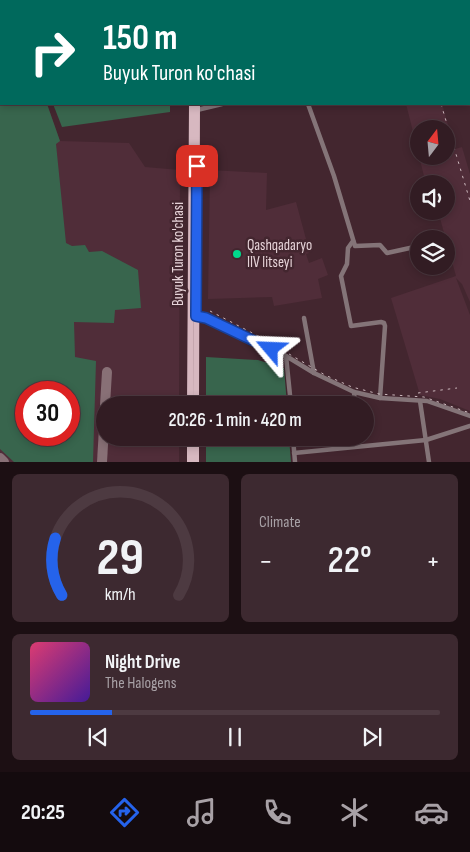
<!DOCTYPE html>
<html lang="en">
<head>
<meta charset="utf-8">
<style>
	:root { --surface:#321c23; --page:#3d2930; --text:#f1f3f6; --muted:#a8a1a6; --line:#4d3a41; --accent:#2563eb }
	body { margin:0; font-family:"Sofia Sans Condensed",sans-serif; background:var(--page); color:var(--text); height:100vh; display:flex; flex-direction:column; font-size:19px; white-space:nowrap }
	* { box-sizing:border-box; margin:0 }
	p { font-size:16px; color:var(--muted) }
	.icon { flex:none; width:28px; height:28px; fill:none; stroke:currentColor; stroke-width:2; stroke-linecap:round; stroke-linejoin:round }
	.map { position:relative; height:462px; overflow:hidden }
	.panel { display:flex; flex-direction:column; gap:12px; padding:12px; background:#1c0f13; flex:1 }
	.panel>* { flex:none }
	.top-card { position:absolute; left:0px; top:0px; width:470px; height:105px; box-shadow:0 2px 8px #0003,0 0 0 1px var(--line); background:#00695c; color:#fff; overflow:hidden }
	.needle { width:32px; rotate:16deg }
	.fabs { position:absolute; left:410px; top:120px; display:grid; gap:10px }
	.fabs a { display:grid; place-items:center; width:45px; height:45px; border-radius:50%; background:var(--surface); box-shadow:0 2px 8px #0003,0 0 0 1px var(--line); font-size:25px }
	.speed { position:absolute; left:15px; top:381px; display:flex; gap:10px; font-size:25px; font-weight:700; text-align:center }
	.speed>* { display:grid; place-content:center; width:65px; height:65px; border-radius:50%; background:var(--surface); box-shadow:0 2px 8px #0003,0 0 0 1px var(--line); line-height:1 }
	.speed .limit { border:8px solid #d22; background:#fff; color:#111 }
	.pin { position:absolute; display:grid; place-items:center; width:42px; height:42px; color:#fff; margin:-21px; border-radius:10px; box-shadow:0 2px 8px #0006 }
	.me { position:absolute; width:55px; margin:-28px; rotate:296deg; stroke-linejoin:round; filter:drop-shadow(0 0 4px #0008) }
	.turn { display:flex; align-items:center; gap:18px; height:105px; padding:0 20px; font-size:22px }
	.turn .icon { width:65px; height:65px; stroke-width:2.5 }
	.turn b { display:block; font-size:35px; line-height:42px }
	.big { font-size:38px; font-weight:600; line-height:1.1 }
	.panel .card { flex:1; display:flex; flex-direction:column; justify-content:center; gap:8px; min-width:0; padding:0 18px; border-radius:8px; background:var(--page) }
	.panel .dial { align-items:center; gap:0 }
	.dial svg { height:130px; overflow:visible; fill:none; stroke:var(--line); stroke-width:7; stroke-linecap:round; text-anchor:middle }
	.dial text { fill:var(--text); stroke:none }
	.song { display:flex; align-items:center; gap:15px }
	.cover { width:60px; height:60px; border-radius:8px; background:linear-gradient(135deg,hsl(340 70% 55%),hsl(260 70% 35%)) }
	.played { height:5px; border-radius:2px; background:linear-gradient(90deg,var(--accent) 20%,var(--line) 20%) }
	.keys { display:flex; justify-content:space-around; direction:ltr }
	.heat { display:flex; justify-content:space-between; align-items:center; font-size:28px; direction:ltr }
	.panel .tiles { flex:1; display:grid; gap:12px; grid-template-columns:1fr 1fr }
	.card:last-child { grid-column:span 2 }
	.trip { position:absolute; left:96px; top:396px; width:278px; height:50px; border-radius:25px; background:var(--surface); box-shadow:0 2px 8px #0003,0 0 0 1px var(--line); font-weight:600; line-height:50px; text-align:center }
	.tab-bar { display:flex; height:80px; justify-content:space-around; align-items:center; background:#140b0e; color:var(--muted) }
	.tab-bar .icon { width:35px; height:35px }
	.tab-bar .selected { color:var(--accent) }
	.tab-bar b { font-size:22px; color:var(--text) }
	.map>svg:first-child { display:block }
	.built { fill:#502d39; fill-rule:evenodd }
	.green { fill:#38654d; fill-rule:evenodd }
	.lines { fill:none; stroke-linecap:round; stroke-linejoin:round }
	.taxiway { stroke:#887076; stroke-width:10 }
	.minor { stroke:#847478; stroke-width:4.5 }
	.primary { stroke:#d7b8c0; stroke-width:6 }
	.rail { stroke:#cdb9be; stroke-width:1; stroke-dasharray:2.5 5; stroke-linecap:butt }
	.route-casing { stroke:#184099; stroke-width:12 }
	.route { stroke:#2563eb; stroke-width:9 }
	.poi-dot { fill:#00d98c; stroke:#43262f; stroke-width:2 }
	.labels { text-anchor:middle; stroke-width:5; stroke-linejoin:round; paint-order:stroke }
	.poi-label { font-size:15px; fill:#e6d3d8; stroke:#43262f; text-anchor:start }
	.street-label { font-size:15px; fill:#e6d3d8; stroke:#43262f }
</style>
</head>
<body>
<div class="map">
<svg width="470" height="462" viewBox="0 0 470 462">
	<rect width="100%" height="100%" fill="#43262f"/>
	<g class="built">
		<path d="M0,0L11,1H1V104H47L60,141L129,143L145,167L180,170L179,405H105V438H179V462H0ZM26,392H69V435H26Z"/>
		<path d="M406,104H442L455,149L462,147L470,174V302L462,284L456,278L470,315V411L440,399L420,395L391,298L456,276L438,211H446V184H431L430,182L426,184L419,156H446V129H419V155Z"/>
		<path d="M210,170L267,173L266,210L296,202L306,239L304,240L309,253L306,254L309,263L322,258L328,275L318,279L322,298L274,306L272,297L208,299Z"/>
	</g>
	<g class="green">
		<path d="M0,0L11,1H1V104H47L60,141L56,144L66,243L72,246L85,245L89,252L102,251L138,270L141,308L115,310L114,323L74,322L75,357L96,361L93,462H14L0,449ZM69,392V435H26V392Z"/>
		<path d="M53,104H170V112L62,127Z"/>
		<path d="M206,357L258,360L284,368L287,405H206Z"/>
		<path d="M206,438H289L291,462H206Z"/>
	</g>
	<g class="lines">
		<g class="taxiway">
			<path d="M105,405L107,372"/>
			<path d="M0,458L4,462"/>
			<path d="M102,462L105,411"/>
		</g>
		<g class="minor">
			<path d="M223,0V1"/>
			<path d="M260,0V1"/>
			<path d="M332,0L333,1"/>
			<path d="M310,1L311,0"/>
			<path d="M308,104L334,176L355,246L380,245L387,253L419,246"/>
			<path d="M197,110L222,104"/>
			<path d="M353,241L348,248L347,264L341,276L351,326L381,322L384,323L385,326L380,398"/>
			<path d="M195,316L202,317L213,321L286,356L314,373L354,392L380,398L427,401L470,416"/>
			<path d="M304,318L314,373"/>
			<path d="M286,356L291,405"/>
			<path d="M420,401L429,462"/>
			<path d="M353,405L355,403L354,392"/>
			<path d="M293,438L295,462"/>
			<path d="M294,453L426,440L470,426"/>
		</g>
		<g class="primary">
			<path d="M198,0V1"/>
			<path d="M193,1V0"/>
			<path d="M190,405L192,104"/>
			<path d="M196,405L197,104"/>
			<path d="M196,438V462"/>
			<path d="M190,462V438"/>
		</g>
		<g class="rail">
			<path d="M407,0V1"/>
			<path d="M441,104L470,201"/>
			<path d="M210,311L260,337L325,375L352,387L379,394L424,397L470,413"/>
			<path d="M418,393L457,388"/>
		</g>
	</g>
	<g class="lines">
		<defs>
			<path id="route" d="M197,166L196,316L206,318L271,349"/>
		</defs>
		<use href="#route" class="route-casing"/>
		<use href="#route" class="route"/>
	</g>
	<circle class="poi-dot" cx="237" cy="254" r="5"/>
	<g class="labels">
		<g class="poi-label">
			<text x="247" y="250">Qashqadaryo<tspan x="247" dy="17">IIV litseyi</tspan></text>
		</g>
		<g class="street-label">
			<text transform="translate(178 254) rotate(-90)" y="5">Buyuk Turon ko'chasi</text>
		</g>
	</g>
</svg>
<div class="fabs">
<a><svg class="needle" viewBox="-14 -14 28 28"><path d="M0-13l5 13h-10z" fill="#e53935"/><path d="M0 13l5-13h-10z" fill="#a8a1a6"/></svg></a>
<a><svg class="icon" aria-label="sound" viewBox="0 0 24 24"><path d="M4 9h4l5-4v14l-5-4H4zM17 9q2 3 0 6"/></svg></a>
<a><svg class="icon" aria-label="layers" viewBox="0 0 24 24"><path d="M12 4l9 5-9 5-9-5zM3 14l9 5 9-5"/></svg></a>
</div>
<div class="speed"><div class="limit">30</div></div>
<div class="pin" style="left:197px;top:166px;background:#d93025"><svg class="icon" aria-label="arrive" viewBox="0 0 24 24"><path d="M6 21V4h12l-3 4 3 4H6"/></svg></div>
<svg class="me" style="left:271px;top:349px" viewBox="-20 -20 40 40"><path d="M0-17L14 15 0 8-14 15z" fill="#2563eb" stroke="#fff" stroke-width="4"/></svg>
<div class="trip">20:26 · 1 min · 420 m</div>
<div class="top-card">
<div class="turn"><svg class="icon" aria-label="right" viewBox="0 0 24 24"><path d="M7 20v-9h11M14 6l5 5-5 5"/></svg><div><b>150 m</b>Buyuk Turon ko'chasi</div></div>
</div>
</div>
<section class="panel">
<div class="tiles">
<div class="card dial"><svg viewBox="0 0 100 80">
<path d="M14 69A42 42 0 1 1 86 69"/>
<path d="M14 69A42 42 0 0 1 10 34" stroke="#2563eb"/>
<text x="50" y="56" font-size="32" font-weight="700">29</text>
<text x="50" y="72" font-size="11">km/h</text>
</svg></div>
<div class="card"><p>Climate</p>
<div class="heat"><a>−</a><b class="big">22°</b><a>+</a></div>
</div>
<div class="card">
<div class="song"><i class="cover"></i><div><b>Night Drive</b><p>The Halogens</p></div></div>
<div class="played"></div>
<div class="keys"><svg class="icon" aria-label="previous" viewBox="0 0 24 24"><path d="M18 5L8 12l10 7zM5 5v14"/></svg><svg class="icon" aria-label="pause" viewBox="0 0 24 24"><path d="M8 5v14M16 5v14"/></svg><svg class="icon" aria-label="next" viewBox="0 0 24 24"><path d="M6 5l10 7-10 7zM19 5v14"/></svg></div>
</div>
</div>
</section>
<nav class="tab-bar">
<b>20:25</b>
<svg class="icon selected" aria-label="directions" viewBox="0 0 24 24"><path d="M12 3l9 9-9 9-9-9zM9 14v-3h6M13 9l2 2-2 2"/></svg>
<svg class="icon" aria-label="music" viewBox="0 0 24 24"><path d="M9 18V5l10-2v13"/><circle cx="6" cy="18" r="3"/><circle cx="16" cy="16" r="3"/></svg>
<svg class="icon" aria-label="phone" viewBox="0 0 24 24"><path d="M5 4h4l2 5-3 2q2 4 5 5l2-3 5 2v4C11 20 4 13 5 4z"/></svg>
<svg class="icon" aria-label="climate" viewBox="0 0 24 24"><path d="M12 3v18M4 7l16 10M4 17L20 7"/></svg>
<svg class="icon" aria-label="car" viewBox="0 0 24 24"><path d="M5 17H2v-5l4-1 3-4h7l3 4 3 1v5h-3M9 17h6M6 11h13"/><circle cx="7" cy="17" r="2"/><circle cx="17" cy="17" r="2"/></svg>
</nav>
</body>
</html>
